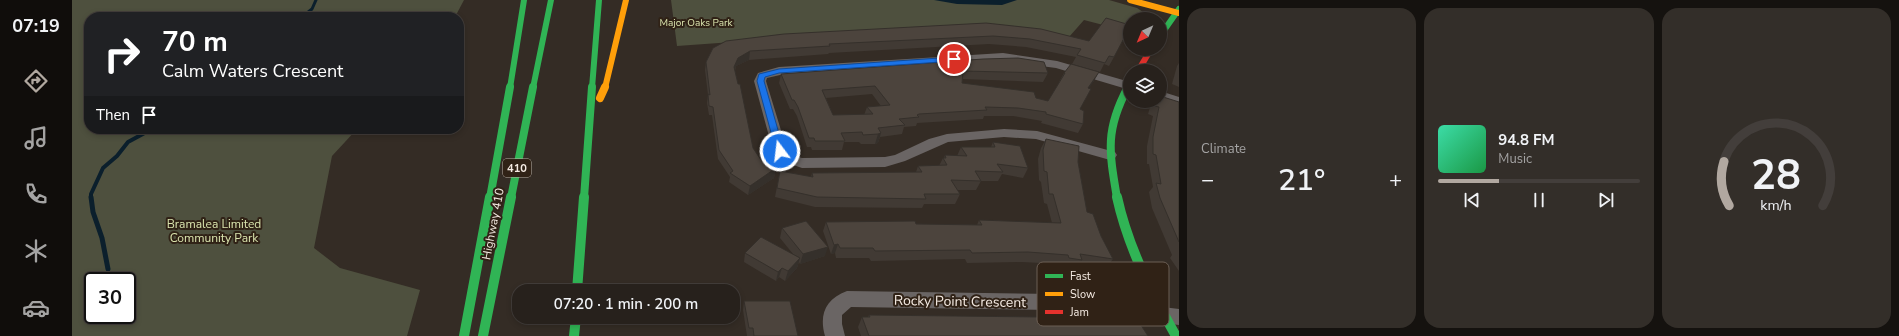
<!DOCTYPE html>
<html lang="en">
<head>
<meta charset="utf-8">
<style>
	:root { --surface:#27211c; --page:#332e29; --text:#f1f3f6; --muted:#a4a3a3; --line:#433e3b; --accent:#b1a8a0 }
	body { margin:0; font-family:"Nunito Sans",sans-serif; background:var(--page); color:var(--text); height:100vh; display:flex; flex-direction:column; font-size:15px; white-space:nowrap }
	* { box-sizing:border-box; margin:0 }
	p { font-size:13px; color:var(--muted) }
	.icon { flex:none; width:22px; height:22px; fill:none; stroke:currentColor; stroke-width:2; stroke-linecap:round; stroke-linejoin:round }
	.map { position:relative; flex:1; overflow:hidden }
	.side { display:flex; flex-direction:column; gap:8px; padding:8px; background:#15120f; width:720px }
	.side>* { flex:none }
	.top-card { position:absolute; left:12px; top:12px; width:380px; height:122px; border-radius:16px; box-shadow:0 2px 6px #0003,0 0 0 1px var(--line); background:#202124; color:#fff; overflow:hidden }
	.needle { width:26px; rotate:224deg }
	.tools { position:absolute; left:1051px; top:12px; display:grid; gap:8px }
	.tools a { display:grid; place-items:center; width:44px; height:44px; border-radius:50%; background:var(--surface); box-shadow:0 2px 6px #0003,0 0 0 1px var(--line); font-size:20px }
	.speed { position:absolute; left:12px; top:272px; display:flex; gap:8px; font-size:20px; font-weight:700; text-align:center }
	.speed>* { display:grid; place-content:center; width:52px; height:52px; border-radius:50%; background:var(--surface); box-shadow:0 2px 6px #0003,0 0 0 1px var(--line); line-height:1 }
	.speed .limit { border:2px solid #111; border-radius:6px; background:#fff; color:#111 }
	.pin { position:absolute; display:grid; place-items:center; width:34px; height:34px; color:#fff; margin:-17px; border:2px solid #fff; border-radius:50%; box-shadow:0 1px 4px #0007 }
	.me { position:absolute; width:44px; margin:-22px; rotate:345deg; stroke-linejoin:round; filter:drop-shadow(0 0 3px #0008) }
	.turn { display:flex; align-items:center; gap:14px; height:84px; padding:0 12px; font-size:18px }
	.turn .icon { width:52px; height:52px; stroke-width:2.5 }
	.turn b { display:block; font-size:28px; line-height:34px }
	.then { display:flex; align-items:center; height:38px; padding:0 12px; background:#0003; gap:8px; font-size:15px }
	.big { font-size:30px; font-weight:600; line-height:1.1 }
	.side .card { flex:1; display:flex; flex-direction:column; justify-content:center; gap:6px; min-width:0; padding:0 14px; border-radius:16px; background:var(--page) }
	.side .dial { align-items:center; gap:0 }
	.dial svg { height:104px; overflow:visible; fill:none; stroke:var(--line); stroke-width:7; stroke-linecap:round; text-anchor:middle }
	.dial text { fill:var(--text); stroke:none }
	.song { display:flex; align-items:center; gap:12px }
	.cover { width:48px; height:48px; border-radius:6px; background:linear-gradient(135deg,hsl(160 70% 55%),hsl(140 70% 35%)) }
	.played { height:4px; border-radius:2px; background:linear-gradient(90deg,var(--accent) 30%,var(--line) 30%) }
	.keys { display:flex; justify-content:space-around; direction:ltr }
	.heat { display:flex; justify-content:space-between; align-items:center; font-size:22px; direction:ltr }
	.side .tiles { flex:1; display:grid; gap:8px; grid-template-columns:repeat(3,1fr) }
	.trip { position:absolute; left:440px; top:284px; width:228px; height:40px; border-radius:16px; background:var(--surface); box-shadow:0 2px 6px #0003,0 0 0 1px var(--line); font-weight:600; line-height:40px; text-align:center }
	main { display:flex; flex:1; min-height:0 }
	.dock { display:flex; flex-direction:column; width:72px; justify-content:space-around; align-items:center; background:#100d0b; color:var(--muted) }
	.dock .icon { width:28px; height:28px }
	.dock .current { color:var(--accent) }
	.dock b { font-size:18px; color:var(--text) }
	.map>svg:first-child { display:block }
	.green { fill:#4e503e; fill-rule:evenodd }
	.water { fill:#0b1f2c }
	.lines { fill:none; stroke-linecap:round; stroke-linejoin:round }
	.stream-far2 { stroke:#0b1f2c; stroke-width:3 }
	.stream-far1 { stroke:#0b1f2c; stroke-width:4 }
	.stream { stroke:#0b1f2c; stroke-width:5 }
	.street { fill:#6a6564; fill-rule:evenodd }
	.fast-far2 { stroke:#30b455; stroke-width:6 }
	.fast-far1 { stroke:#30b455; stroke-width:8 }
	.fast { stroke:#30b455; stroke-width:10 }
	.slow-far1 { stroke:#ff9f0a; stroke-width:6 }
	.slow { stroke:#ff9f0a; stroke-width:8 }
	.jam { stroke:#e5322d; stroke-width:6 }
	.wall { fill:#413a34; fill-rule:evenodd }
	.shaded-wall { fill:#35302b }
	.building { fill:#4c443d; stroke:#35302b; fill-rule:evenodd }
	.route { fill:#1a73e8; stroke:#114b97 }
	.labels { text-anchor:middle; stroke-width:4; stroke-linejoin:round; paint-order:stroke }
	.far-park-label { font-size:10px; fill:#dae4ae; stroke:#302216 }
	.shield { fill:#302216; stroke:#baafa6; stroke-width:1 }
	.shield-label { font-size:11px; font-weight:bold; fill:#f5ebe3 }
	.park-label { font-size:12px; fill:#dae4ae; stroke:#302216 }
	.street-label { font-size:12px; fill:#f5ebe3; stroke:#302216 }
	.near-street-label { font-size:14px; fill:#f5ebe3; stroke:#302216 }
	.key { fill:#302216; stroke:#6b5e54; stroke-width:1 }
	.key-label { font-size:11px; fill:#f5ebe3 }
</style>
</head>
<body>
<main>
<nav class="dock">
<b>07:19</b>
<svg class="icon current" aria-label="directions" viewBox="0 0 24 24"><path d="M12 3l9 9-9 9-9-9zM9 14v-3h6M13 9l2 2-2 2"/></svg>
<svg class="icon" aria-label="music" viewBox="0 0 24 24"><path d="M9 18V5l10-2v13"/><circle cx="6" cy="18" r="3"/><circle cx="16" cy="16" r="3"/></svg>
<svg class="icon" aria-label="phone" viewBox="0 0 24 24"><path d="M5 4h4l2 5-3 2q2 4 5 5l2-3 5 2v4C11 20 4 13 5 4z"/></svg>
<svg class="icon" aria-label="climate" viewBox="0 0 24 24"><path d="M12 3v18M4 7l16 10M4 17L20 7"/></svg>
<svg class="icon" aria-label="car" viewBox="0 0 24 24"><path d="M5 17H2v-5l4-1 3-4h7l3 4 3 1v5h-3M9 17h6M6 11h13"/><circle cx="7" cy="17" r="2"/><circle cx="17" cy="17" r="2"/></svg>
</nav>
<div class="map">
<svg width="1107" height="336" viewBox="0 0 1107 336">
	<rect width="100%" height="100%" fill="#342c25"/>
	<g class="green">
		<path d="M0,0H392L383,17H17V129H285L260,156L242,248L268,268L348,290L335,336H0ZM21,281H55V315H21Z"/>
		<path d="M599,0H1037L1065,8L1074,14L1071,19H1058V32L1012,20L997,37L907,24L605,46Z"/>
	</g>
	<path class="water" d="M862,0H945L930,5L885,4Z"/>
	<g class="lines">
		<path class="stream-far2" d="M230,17L240,9L244,0"/>
		<path class="stream-far1" d="M19,198V194L31,168L45,156L56,142L80,129"/>
		<g class="stream">
			<path d="M19,197L21,212L30,238L36,269"/>
			<path d="M37,278L38,281"/>
		</g>
		<g class="street">
			<path d="M931,53L985,61L1058,82V90L984,68L931,61L708,75L695,78L694,81L715,150L720,155L730,158L813,157L823,155L857,139L875,134L932,129L965,131L1043,152L1045,155L1043,158L1038,160L964,139L932,137L876,142L833,161L813,167L730,168L710,161L701,151L682,81L686,73L707,67Z"/>
			<path d="M1088,91L1107,97V105L1088,99Z"/>
			<path d="M775,291L984,294L1107,309V325L984,310L779,307L770,315V324L773,336H753C747,315 753,299 775,291Z"/>
		</g>
		<g class="fast-far2">
			<path d="M1088,36L1107,9"/>
			<path d="M438,88L452,0"/>
			<path d="M461,88L479,0"/>
			<path d="M520,88L527,0"/>
			<path d="M1055,88L1058,83"/>
		</g>
		<g class="fast-far1">
			<path d="M418,198L438,87"/>
			<path d="M439,198L461,87"/>
			<path d="M512,198L520,87"/>
			<path d="M1045,198C1037,151 1033,130 1056,87"/>
		</g>
		<g class="fast">
			<path d="M1045,197C1056,247 1079,292 1104,336"/>
			<path d="M505,291L512,197"/>
			<path d="M392,336L418,197"/>
			<path d="M411,336L439,197"/>
			<path d="M502,336L504,317"/>
		</g>
		<g class="slow-far1">
			<path d="M1058,0L1107,13"/>
			<path d="M533,88L554,0"/>
		</g>
		<path class="slow" d="M528,98L533,87"/>
		<path class="jam" d="M1066,71L1079,49"/>
	</g>
	<g class="wall">
		<path d="M914,23L1042,57L1037,66L1032,64L1028,72L1000,64L1004,57L954,47L917,44L757,53L756,54L677,60L664,66L663,71L681,148L689,160L704,168L702,178L676,195L657,182L658,177L646,159L640,115H637L635,103L636,95L633,70L634,62L641,48Z"/>
		<path d="M911,59L976,73L971,82L890,79V83L964,98L976,101L988,82H987L992,73L1022,81L1016,88L1008,109L1011,124L1006,133L969,123L970,121L941,116H912L911,119L845,123L844,126L832,127L830,134L808,137L806,143L803,144H789L787,142H772L770,150H740L739,147H735L725,116L721,109H718L707,83L709,74ZM800,94L809,106L795,107L792,115H761L754,98Z"/>
		<path d="M1107,63V87L1100,84L1105,66Z"/>
		<path d="M1081,101L1107,102V271L1098,258L1100,255L1080,208L1077,192L1081,187L1077,164H1075V146L1081,116L1076,114L1079,104Z"/>
		<path d="M974,139L1006,162L1015,212L1029,236L1041,259L1033,269L1007,265L1003,270L990,268L989,264L950,262L895,263L893,259L799,261L797,258H764L763,253L759,254L751,231L754,222L905,225L907,220L980,223L975,204L972,203L969,182L967,180L966,159L969,148Z"/>
		<path d="M921,142L956,168L951,178L930,174L926,181H909L904,190H885L888,194L883,204H852L850,208L743,207L703,197L708,171L739,177L740,173L844,172L846,166H867L871,158H872L873,155L885,156L889,147H919Z"/>
		<path d="M710,228L753,256L728,264L727,262L725,268L713,281L707,277L704,281L672,262L673,253L721,254L708,238Z"/>
		<path d="M672,301L726,336H675L671,310Z"/>
		<path d="M797,315L981,320H1005L1008,317L1024,320H1047L1049,318L1076,336H789L786,327L790,317H796Z"/>
	</g>
	<g class="shaded-wall">
		<path d="M678,51L677,60L664,66L661,75L662,67L666,58Z"/>
		<path d="M1027,72L1022,81L1011,97L1016,88Z"/>
		<path d="M809,133L806,143L803,144L806,134Z"/>
		<path d="M704,168L702,178L676,195L678,186Z"/>
		<path d="M766,244L763,253L759,254L762,245Z"/>
		<path d="M756,247L753,256L728,264L731,254Z"/>
		<path d="M728,258L725,268L713,281L716,271Z"/>
		<path d="M710,268L707,277L704,281L706,272Z"/>
	</g>
	<g class="building">
		<path d="M1034,18L1058,25V27L1042,57L1037,56L1033,63L1005,55L1009,49L958,39L921,36L757,44L758,46L678,51L666,58L662,67L666,84H668L681,148L689,160L704,168L678,186L658,173L661,171L647,150L641,107L637,106L636,94L638,95L634,62L641,48L654,41L712,34L914,23L969,29L1017,41Z"/>
		<path d="M946,58L972,62L976,73L891,71L890,83L962,92L964,98L976,101L993,73H992L999,64L1027,72L1016,88L1019,89L1008,109L1012,111L1011,124L974,114V112L946,108L913,107L915,110L847,114L845,115L847,117L827,119L833,125L806,128L809,133L806,134L791,135L790,132L769,133L773,141H743L742,138H737L726,107L722,100H720L709,74L911,59ZM803,86L818,105L795,107L801,114L761,115L750,90Z"/>
		<path d="M1088,96L1107,102V242L1088,198L1084,183L1089,184L1084,155L1081,154V137L1087,107L1082,106L1083,101H1088Z"/>
		<path d="M974,139L1007,146L1006,162L1015,212L1021,214L1029,236L1041,259L1008,254L1010,260L997,258L996,255L956,252L900,253L898,250L803,251L801,248H768L766,244L762,245L754,222L843,221L844,224L910,225L907,220L989,223L981,194H977L975,172L972,171L971,150Z"/>
		<path d="M921,142L948,146L956,168L925,164L931,172L903,171L909,181L879,180L888,194H852L854,199L745,197L705,188L708,171L741,177L740,173L850,172L846,166L875,165L871,158H874L873,155L895,156L889,147H923Z"/>
		<path d="M734,221L756,247L731,254L710,228Z"/>
		<path d="M689,237L728,258L716,271L710,268L706,272L673,253Z"/>
		<path d="M672,301H718L726,336H682L681,328H677Z"/>
		<path d="M797,315L968,317L980,318L981,320H1010L1008,317H1022L1024,320H1051L1049,318L1065,319L1076,336H797L790,317H798Z"/>
	</g>
	<path class="route" d="M882,57L885,59L884,61L707,73L693,77L692,81L712,151L708,154L704,151L685,81L687,74L707,69Z"/>
	<g class="labels">
		<g class="far-park-label">
			<text x="624" y="26">Major Oaks Park</text>
		</g>
		<rect class="shield" x="431" y="159" width="28" height="18" rx="3"/>
		<g class="shield-label">
			<text x="445" y="172">410</text>
		</g>
		<g class="park-label">
			<text x="142" y="228">Bramalea Limited<tspan x="142" dy="14">Community Park</tspan></text>
		</g>
		<g class="street-label">
			<text transform="translate(421 224) rotate(-79)" y="4">Highway 410</text>
		</g>
		<g class="near-street-label">
			<text transform="translate(888 301) rotate(1)" y="5">Rocky Point Crescent</text>
		</g>
	</g>
	<rect x="965" y="262" width="132" height="64" rx="6" class="key"/>
	<rect x="973" y="274" width="18" height="4" fill="#30b455"/>
	<rect x="973" y="292" width="18" height="4" fill="#ff9f0a"/>
	<rect x="973" y="310" width="18" height="4" fill="#e5322d"/>
	<g class="key-label">
		<text x="998" y="280">Fast</text>
		<text x="998" y="298">Slow</text>
		<text x="998" y="316">Jam</text>
	</g>
</svg>
<div class="tools">
<a><svg class="needle" viewBox="-14 -14 28 28"><path d="M0-13l5 13h-10z" fill="#e53935"/><path d="M0 13l5-13h-10z" fill="#a4a3a3"/></svg></a>
<a><svg class="icon" aria-label="layers" viewBox="0 0 24 24"><path d="M12 4l9 5-9 5-9-5zM3 14l9 5 9-5"/></svg></a>
</div>
<div class="speed"><div class="limit">30</div></div>
<div class="pin" style="left:882px;top:59px;background:#d93025"><svg class="icon" aria-label="arrive" viewBox="0 0 24 24"><path d="M6 21V4h12l-3 4 3 4H6"/></svg></div>
<svg class="me" style="left:708px;top:151px" viewBox="-20 -20 40 40"><circle r="17" fill="#1a73e8" stroke="#fff" stroke-width="3"/><path d="M0-11L8 9 0 5-8 9z" fill="#fff"/></svg>
<div class="trip">07:20 · 1 min · 200 m</div>
<div class="top-card">
<div class="turn"><svg class="icon" aria-label="right" viewBox="0 0 24 24"><path d="M7 20v-9h11M14 6l5 5-5 5"/></svg><div><b>70 m</b>Calm Waters Crescent</div></div>
<div class="then">Then<svg class="icon" aria-label="arrive" viewBox="0 0 24 24"><path d="M6 21V4h12l-3 4 3 4H6"/></svg></div>
</div>
</div>
<section class="side">
<div class="tiles">
<div class="card"><p>Climate</p>
<div class="heat"><a>−</a><b class="big">21°</b><a>+</a></div>
</div>
<div class="card">
<div class="song"><i class="cover"></i><div><b>94.8 FM</b><p>Music</p></div></div>
<div class="played"></div>
<div class="keys"><svg class="icon" aria-label="previous" viewBox="0 0 24 24"><path d="M18 5L8 12l10 7zM5 5v14"/></svg><svg class="icon" aria-label="pause" viewBox="0 0 24 24"><path d="M8 5v14M16 5v14"/></svg><svg class="icon" aria-label="next" viewBox="0 0 24 24"><path d="M6 5l10 7-10 7zM19 5v14"/></svg></div>
</div>
<div class="card dial"><svg viewBox="0 0 100 80">
<path d="M14 69A42 42 0 1 1 86 69"/>
<path d="M14 69A42 42 0 0 1 10 35" stroke="#b1a8a0"/>
<text x="50" y="56" font-size="32" font-weight="700">28</text>
<text x="50" y="72" font-size="11">km/h</text>
</svg></div>
</div>
</section>
</main>
</body>
</html>
